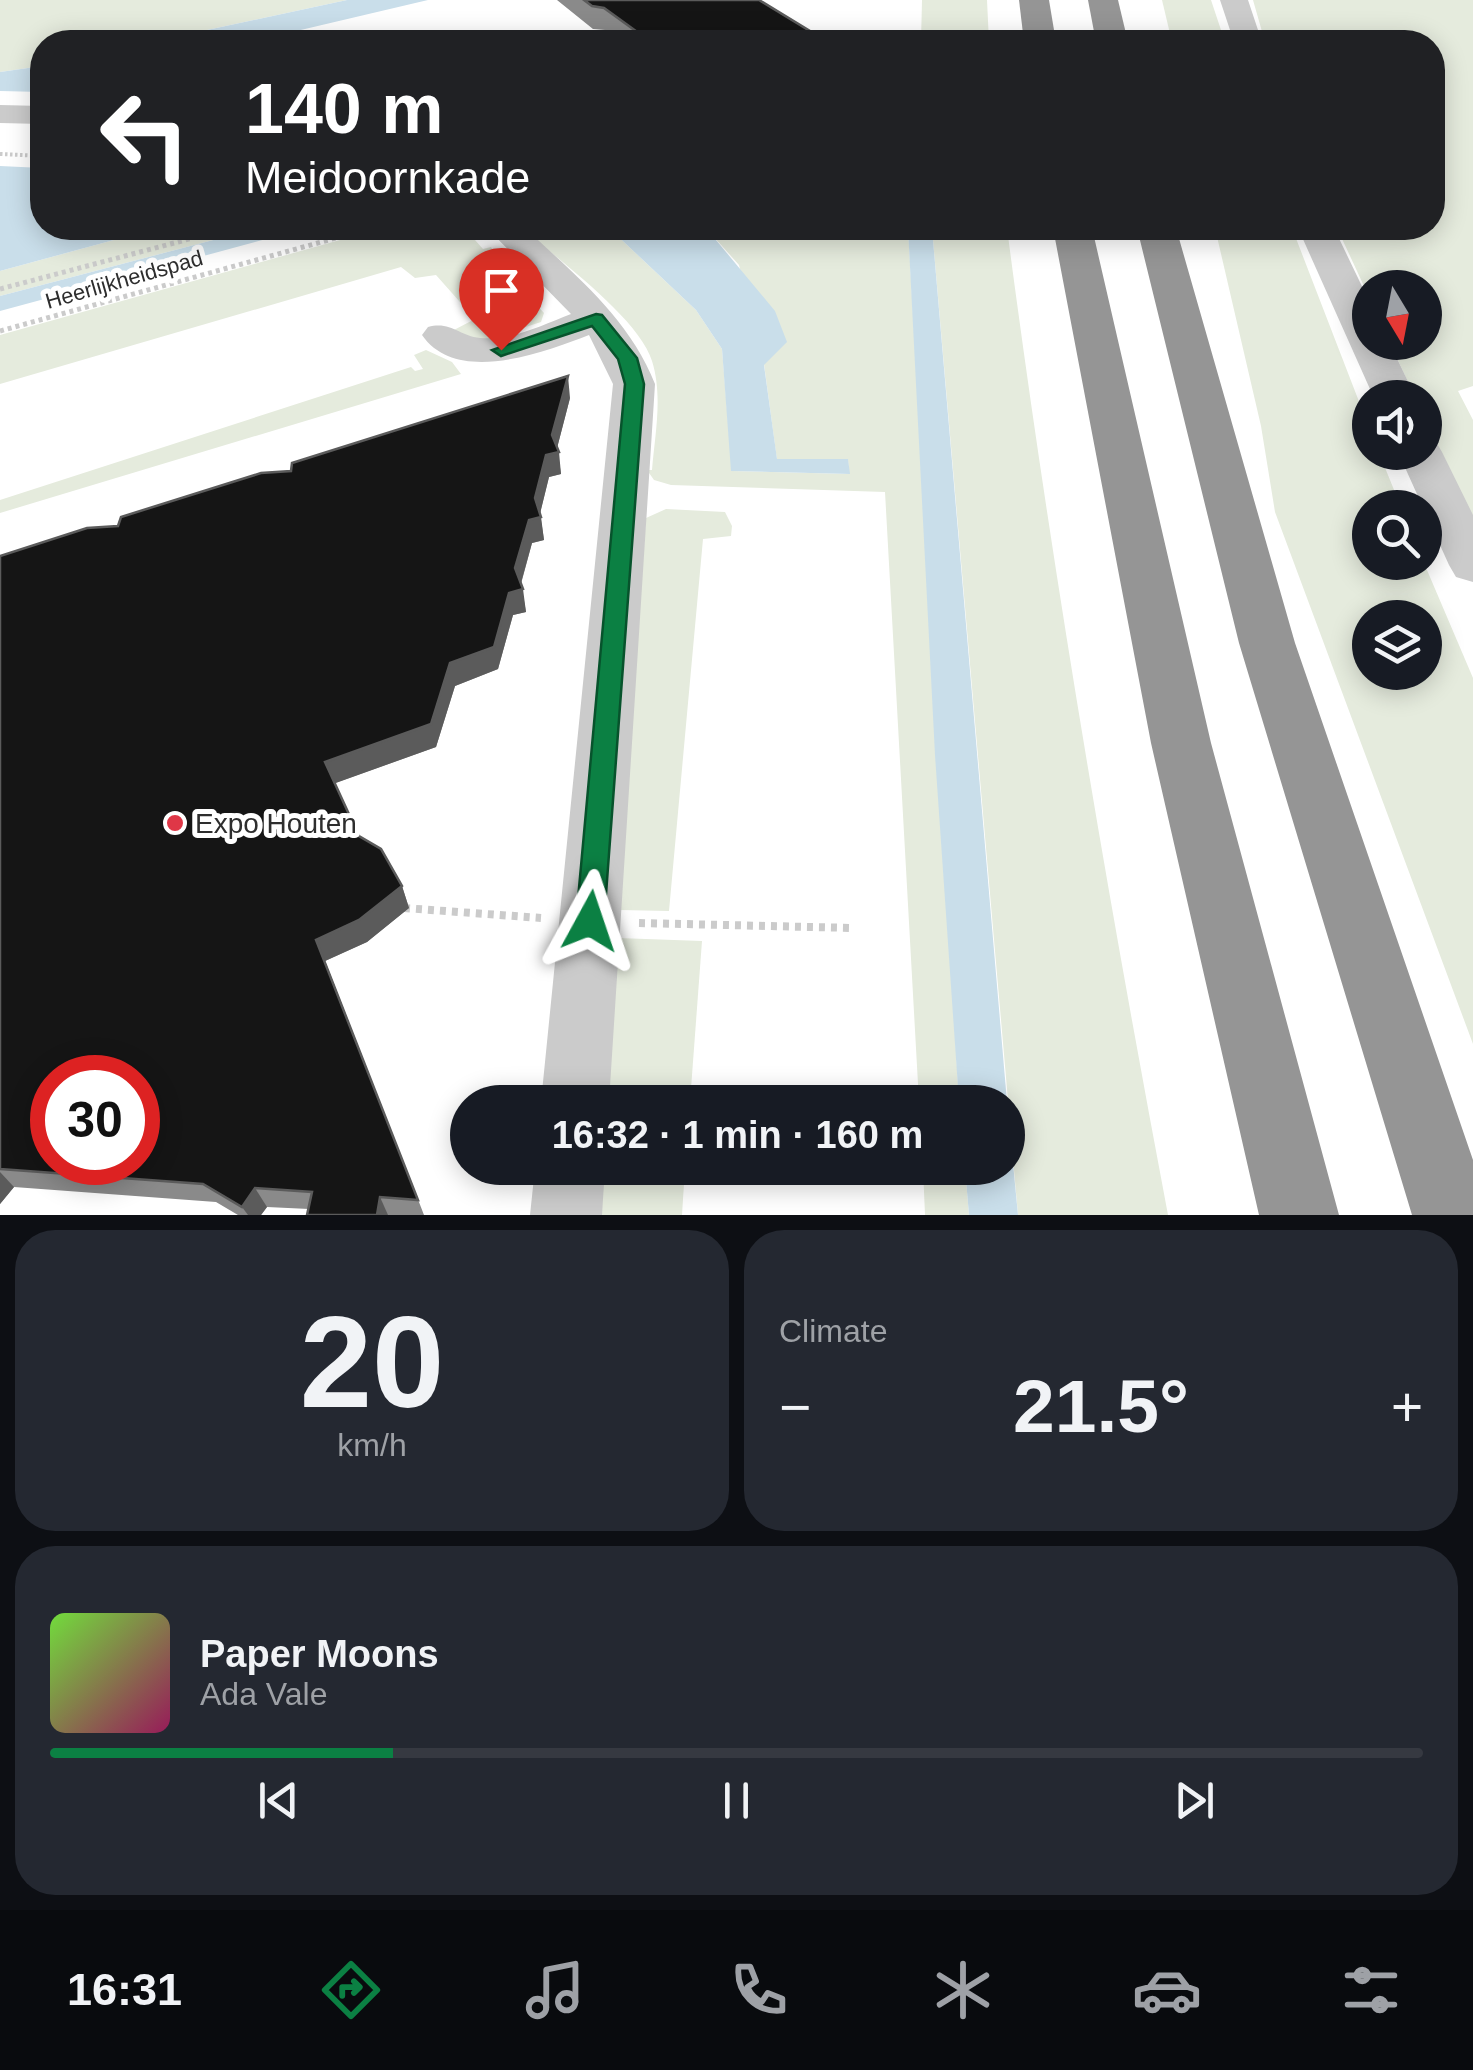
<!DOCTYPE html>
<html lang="en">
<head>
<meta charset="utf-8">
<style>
	:root { --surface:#171b24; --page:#242831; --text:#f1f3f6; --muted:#9ea1a6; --line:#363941; --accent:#0b8043 }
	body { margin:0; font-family:Arial,sans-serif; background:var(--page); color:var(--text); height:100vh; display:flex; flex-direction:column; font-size:38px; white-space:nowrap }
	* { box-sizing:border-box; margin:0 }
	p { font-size:32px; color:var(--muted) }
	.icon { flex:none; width:55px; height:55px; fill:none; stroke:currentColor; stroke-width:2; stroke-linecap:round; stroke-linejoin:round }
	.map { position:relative; height:1215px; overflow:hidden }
	.drawer { display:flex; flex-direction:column; gap:15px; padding:15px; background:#0d0f14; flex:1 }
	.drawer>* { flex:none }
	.hud { position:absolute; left:30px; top:30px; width:1415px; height:210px; border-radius:40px; box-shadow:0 5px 25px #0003; background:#202124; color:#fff; overflow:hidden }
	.needle { width:65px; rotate:170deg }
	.fabs { position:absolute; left:1352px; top:270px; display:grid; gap:20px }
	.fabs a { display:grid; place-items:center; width:90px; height:90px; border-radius:50%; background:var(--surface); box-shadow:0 5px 25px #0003; font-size:50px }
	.speed { position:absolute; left:30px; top:1055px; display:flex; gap:20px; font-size:50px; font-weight:700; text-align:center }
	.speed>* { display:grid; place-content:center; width:130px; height:130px; border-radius:50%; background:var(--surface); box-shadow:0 5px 25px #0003; line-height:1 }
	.speed .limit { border:15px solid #d22; background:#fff; color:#111 }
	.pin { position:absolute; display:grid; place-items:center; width:85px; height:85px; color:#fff; margin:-102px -42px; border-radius:50% 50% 50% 0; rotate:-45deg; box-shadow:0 0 10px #0007 }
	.pin .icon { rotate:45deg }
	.me { position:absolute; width:110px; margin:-55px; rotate:5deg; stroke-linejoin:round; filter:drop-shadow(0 0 8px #0008) }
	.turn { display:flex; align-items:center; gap:35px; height:210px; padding:0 50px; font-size:45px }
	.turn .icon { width:130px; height:130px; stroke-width:2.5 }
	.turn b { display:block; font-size:70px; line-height:85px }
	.big { font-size:75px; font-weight:700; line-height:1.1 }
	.drawer .card { flex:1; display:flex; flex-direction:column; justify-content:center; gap:15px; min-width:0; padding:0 35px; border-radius:40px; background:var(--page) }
	.drawer .dial { align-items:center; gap:0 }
	.dial b { font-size:130px; line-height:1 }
	.song { display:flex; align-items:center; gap:30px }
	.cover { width:120px; height:120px; border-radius:15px; background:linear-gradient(135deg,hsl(100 70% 55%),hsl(330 70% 35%)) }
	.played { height:10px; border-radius:5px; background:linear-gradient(90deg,var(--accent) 25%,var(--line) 25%) }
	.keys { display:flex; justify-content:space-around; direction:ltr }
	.heat { display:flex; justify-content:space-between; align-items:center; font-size:55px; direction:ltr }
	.drawer .tiles { flex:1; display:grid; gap:15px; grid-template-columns:1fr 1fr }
	.card:last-child { grid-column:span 2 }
	.trip { position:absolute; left:450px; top:1085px; width:575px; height:100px; border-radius:50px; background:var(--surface); box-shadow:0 5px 25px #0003; font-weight:700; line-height:100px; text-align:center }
	.tabs { display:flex; height:160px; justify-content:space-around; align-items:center; background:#090b0e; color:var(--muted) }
	.tabs .icon { width:70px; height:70px }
	.tabs .current { color:var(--accent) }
	.tabs b { font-size:45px; color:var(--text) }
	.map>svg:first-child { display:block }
	.green { fill:#e5ebdd; fill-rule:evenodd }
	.water { fill:#c9deea }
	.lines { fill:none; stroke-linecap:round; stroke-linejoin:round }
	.path-far2 { stroke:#cbcbcb; stroke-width:4; stroke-dasharray:2.5 2.5; stroke-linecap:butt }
	.path-far1 { stroke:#cbcbcb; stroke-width:5; stroke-dasharray:4 4; stroke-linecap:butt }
	.path { stroke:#cbcbcb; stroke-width:8; stroke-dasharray:6 6; stroke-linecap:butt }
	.minor { fill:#cbcbcb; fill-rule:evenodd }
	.highway { fill:#959595; fill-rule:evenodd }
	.wall { fill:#8a8a8a }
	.shaded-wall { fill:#5b5b5b }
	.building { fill:#151515; stroke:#5b5b5b; stroke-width:2.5; fill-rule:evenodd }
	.route { fill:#0b8043; stroke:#07532c; stroke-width:2.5 }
	.poi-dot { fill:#df3747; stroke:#fff; stroke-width:4 }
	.labels { text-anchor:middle; stroke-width:10; stroke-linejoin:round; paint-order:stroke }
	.far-street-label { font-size:22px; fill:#2e2e2e; stroke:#fff }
	.poi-label { font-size:28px; fill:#2e2e2e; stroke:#fff; text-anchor:start }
</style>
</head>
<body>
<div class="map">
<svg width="1473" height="1215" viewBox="0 0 1473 1215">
	<rect width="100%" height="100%" fill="#fff"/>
	<g class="green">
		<path d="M0,0H347L151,42H42V66L0,72Z"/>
		<path d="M922,0H987L989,42H921Z"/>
		<path d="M1162,0H1211L1225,42H1172Z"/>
		<path d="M1253,0H1473V386L1458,391L1473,420V523L1425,419V398L1415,397L1390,343L1425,342V288H1370V299L1337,228H1432V42H1265Z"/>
		<path d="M158,228H259L0,296V271Z"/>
		<path d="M383,228H473L481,237L475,240L483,249L491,247L504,270L544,313L541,322L483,341L452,331L475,319L436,275L415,278L401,267L0,384V335Z"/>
		<path d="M522,228H609L696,310L722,349L732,471L849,474L848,459L777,460L764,364L739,265L706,228H908L959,1102H919L885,492L671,485L654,480L647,470H652C655,434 663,396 652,361C639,318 557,259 522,228Z"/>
		<path d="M932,228H1007C1050,558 1106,887 1168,1215H1018Z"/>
		<path d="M1215,228H1292L1370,430V452L1379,453L1401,507L1370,508V562L1424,563L1473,678V1044L1275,512L1261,426ZM1370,618H1425V672H1370Z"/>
		<path d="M426,350L452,362L461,374L0,513V500L411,367L415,371L423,369L414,355Z"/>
		<path d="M666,509L725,512L732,526L731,536L703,539L669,911L619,910L646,518Z"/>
		<path d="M618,938L702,941L690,1102H607Z"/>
		<path d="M603,1168H685L682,1215H600Z"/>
		<path d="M923,1168H965L969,1215H925Z"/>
	</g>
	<g class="water">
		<path d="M347,0H428L250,42H151Z"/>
		<path d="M42,66V92L0,91V72Z"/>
		<path d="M0,166L42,168V228H158L0,271Z"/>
		<path d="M259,228H307L0,311V296Z"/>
		<path d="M609,228H706L775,311L787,342L764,365L777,459H848L850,474L731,471L722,349L696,310Z"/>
		<path d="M908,228H932L1007,1102H959L935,755Z"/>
		<path d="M1008,1112L1018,1215H969L965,1168H1008Z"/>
	</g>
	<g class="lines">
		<path class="path-far2" d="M0,154L42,156"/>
		<g class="path-far1">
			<path d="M0,289L193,238L194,228"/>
			<path d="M0,331L372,228"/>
		</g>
		<g class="path">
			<path d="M404,908L541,918"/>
			<path d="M639,923L854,928"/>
		</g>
		<g class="minor">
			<path d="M1220,0H1248L1262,42H1234Z"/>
			<path d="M0,105L42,106V124L0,123Z"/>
			<path d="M487,228H525C575,275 629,318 655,384L609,1102H541L613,384L589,335C544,352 457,386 422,335L428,327C451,321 459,336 480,338C512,341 542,325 571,314Z"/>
			<path d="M1298,228H1334L1370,303V342H1389L1416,398H1374Z"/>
			<path d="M1425,439L1436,442L1442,452L1473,515V582L1456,577L1449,565L1398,452H1425Z"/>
			<path d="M535,1168H605L602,1215H530Z"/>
		</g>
		<g class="highway">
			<path d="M1019,0H1049L1056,42H1024Z"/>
			<path d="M1088,0H1118L1128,42H1096Z"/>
			<path d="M1053,228H1092L1211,743L1339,1215H1259L1151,743Z"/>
			<path d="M1137,228H1176L1295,643L1473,1160V1215H1412L1239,643Z"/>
		</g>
	</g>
	<g class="wall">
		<path d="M557,0H759L823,39V42H621L605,30L593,29Z"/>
		<path d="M570,398L557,448L561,474L549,477L540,513L544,540L532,543L521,584L526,612L513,615L498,669L455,686L436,747L335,783L359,836L402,886L409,908L367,942L325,961L424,1215H307L309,1209L267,1207L261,1215H238L216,1202L14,1187L0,1204V556L118,526L291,471Z"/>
	</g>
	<g class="shaded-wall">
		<path d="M568,376L570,398L556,452H559L561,474L549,477L539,518L541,517L544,540L532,543L519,590L523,589L526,612L513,615L498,669L455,686L436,747L333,784L325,762L450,663L515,568Z"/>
		<path d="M402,886L409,908L367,942L325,961L424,1215L316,940Z"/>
		<path d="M0,1172L14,1187L0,1204Z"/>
		<path d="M255,1188L267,1207L261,1215H248L242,1207Z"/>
		<path d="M380,1197L388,1215H377Z"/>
	</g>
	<g class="building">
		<path d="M584,0H759L823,39L810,42H651L604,8L592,6Z"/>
		<path d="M568,376L552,435L559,452L546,455L535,498L541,517L529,520L515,568L523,589L509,593L494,647L450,663L431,724L325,762L359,836L381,849L402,886L359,920L316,940L418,1200L380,1197L377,1215H307L312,1192L255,1188L242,1207L203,1184L0,1169V556L87,528L118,526L121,517L261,473L291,471L292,463ZM52,1078H138V1162H52Z"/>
	</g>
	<path class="route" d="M596,314L602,315L637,358L644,384L604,921L600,930L590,934L580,930L576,921L625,384L618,359L592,326L501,356L492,350Z"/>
	<circle class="poi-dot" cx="175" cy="823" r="10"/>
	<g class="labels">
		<g class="far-street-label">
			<text transform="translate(124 279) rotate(-16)" y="8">Heerlijkheidspad</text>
		</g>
		<g class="poi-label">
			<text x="195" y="833">Expo Houten</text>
		</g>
	</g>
</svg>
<div class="fabs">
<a><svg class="needle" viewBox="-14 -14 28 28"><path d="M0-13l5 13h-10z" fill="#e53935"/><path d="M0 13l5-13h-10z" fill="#9ea1a6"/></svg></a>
<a><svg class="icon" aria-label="sound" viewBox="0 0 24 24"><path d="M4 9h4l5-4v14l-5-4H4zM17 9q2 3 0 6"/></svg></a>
<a><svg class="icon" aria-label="search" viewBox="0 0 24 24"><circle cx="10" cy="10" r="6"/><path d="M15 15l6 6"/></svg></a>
<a><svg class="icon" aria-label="layers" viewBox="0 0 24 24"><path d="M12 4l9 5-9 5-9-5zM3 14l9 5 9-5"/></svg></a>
</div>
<div class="speed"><div class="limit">30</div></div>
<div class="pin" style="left:501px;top:350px;background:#d93025"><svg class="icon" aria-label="arrive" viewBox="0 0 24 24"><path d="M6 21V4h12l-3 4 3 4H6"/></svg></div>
<svg class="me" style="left:590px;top:921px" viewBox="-20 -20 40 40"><path d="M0-17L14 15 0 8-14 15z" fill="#0b8043" stroke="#fff" stroke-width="4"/></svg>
<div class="trip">16:32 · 1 min · 160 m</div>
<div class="hud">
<div class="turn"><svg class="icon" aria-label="left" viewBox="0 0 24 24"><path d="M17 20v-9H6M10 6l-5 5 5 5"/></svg><div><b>140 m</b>Meidoornkade</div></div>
</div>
</div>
<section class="drawer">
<div class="tiles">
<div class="card dial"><b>20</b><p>km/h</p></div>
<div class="card"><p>Climate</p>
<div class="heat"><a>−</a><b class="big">21.5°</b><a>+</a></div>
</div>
<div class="card">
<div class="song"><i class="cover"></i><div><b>Paper Moons</b><p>Ada Vale</p></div></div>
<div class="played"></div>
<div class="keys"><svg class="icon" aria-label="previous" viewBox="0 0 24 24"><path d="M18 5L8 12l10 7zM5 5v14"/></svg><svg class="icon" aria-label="pause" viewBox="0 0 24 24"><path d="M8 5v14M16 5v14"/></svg><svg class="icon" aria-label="next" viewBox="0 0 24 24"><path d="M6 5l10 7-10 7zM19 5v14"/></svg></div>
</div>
</div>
</section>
<nav class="tabs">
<b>16:31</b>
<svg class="icon current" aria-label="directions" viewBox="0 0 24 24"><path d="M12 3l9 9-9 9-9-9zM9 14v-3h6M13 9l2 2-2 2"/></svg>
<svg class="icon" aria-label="music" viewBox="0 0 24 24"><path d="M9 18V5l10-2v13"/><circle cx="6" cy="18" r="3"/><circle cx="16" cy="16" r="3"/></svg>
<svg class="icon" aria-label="phone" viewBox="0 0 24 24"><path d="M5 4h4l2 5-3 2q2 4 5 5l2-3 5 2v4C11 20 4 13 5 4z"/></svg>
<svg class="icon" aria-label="climate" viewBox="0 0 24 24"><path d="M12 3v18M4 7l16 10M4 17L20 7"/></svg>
<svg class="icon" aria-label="car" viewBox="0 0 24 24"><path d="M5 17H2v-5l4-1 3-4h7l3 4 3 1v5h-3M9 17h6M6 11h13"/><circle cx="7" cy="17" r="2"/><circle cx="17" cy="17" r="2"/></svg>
<svg class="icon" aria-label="filters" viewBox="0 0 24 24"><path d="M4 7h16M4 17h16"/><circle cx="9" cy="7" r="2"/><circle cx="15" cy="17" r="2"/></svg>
</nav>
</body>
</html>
